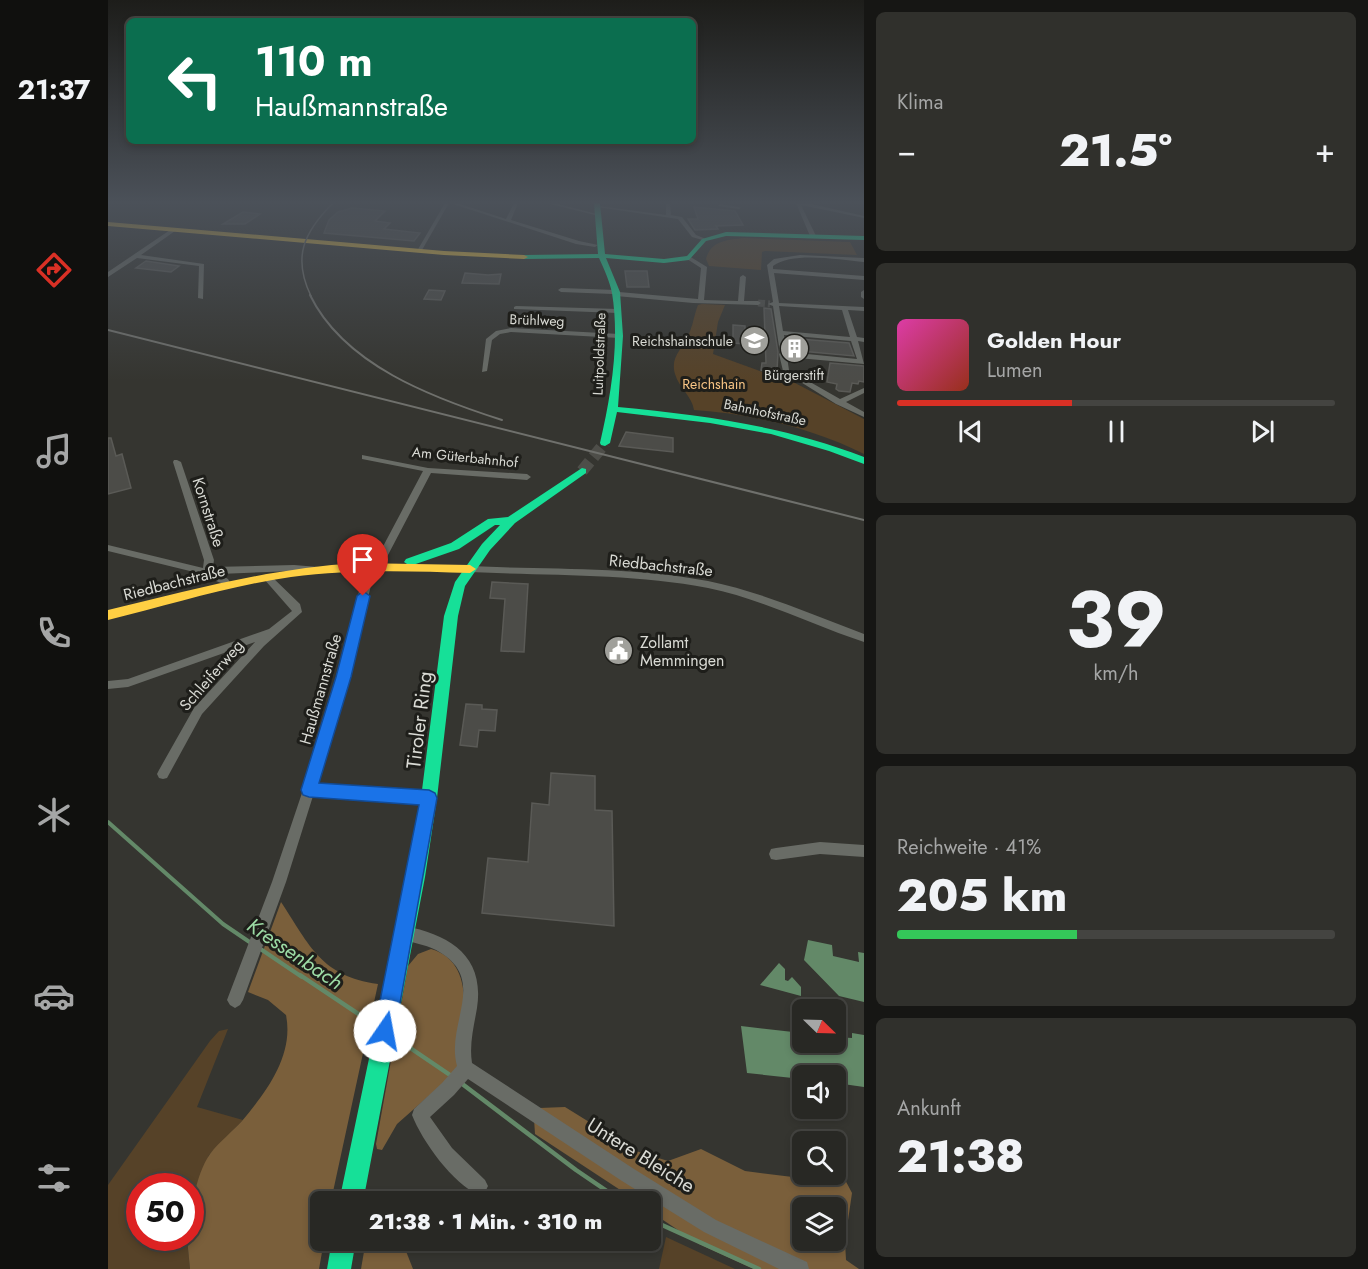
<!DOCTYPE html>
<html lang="de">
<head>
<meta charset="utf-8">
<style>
	:root { --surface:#282824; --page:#30302c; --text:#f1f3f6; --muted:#a5a6a6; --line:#444441; --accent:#d93025 }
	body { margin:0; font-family:Jost,sans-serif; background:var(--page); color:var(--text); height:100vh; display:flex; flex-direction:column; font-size:22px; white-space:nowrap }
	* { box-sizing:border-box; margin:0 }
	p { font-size:20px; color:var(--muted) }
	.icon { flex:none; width:33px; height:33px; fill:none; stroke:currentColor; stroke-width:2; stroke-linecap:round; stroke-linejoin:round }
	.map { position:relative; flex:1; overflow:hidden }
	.panel { display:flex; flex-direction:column; gap:12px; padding:12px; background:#161614; width:504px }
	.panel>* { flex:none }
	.hud { position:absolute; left:18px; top:18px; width:570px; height:126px; border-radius:9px; box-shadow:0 3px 9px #0003,0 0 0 2px var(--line); background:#0b6e4f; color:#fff; overflow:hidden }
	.needle { width:39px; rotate:113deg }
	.controls { position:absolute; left:684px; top:999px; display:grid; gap:12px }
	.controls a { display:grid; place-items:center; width:54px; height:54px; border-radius:9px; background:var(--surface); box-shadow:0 3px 9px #0003,0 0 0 2px var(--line); font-size:30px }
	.speed { position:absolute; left:18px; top:1173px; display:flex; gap:12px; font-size:30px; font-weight:700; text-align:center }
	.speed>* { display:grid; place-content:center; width:78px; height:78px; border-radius:50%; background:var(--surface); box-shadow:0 3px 9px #0003,0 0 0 2px var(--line); line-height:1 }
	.speed .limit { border:9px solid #d22; background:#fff; color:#111 }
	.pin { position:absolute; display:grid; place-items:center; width:51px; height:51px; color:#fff; margin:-62px -26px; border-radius:50% 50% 50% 0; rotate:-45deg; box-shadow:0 0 6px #0007 }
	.pin .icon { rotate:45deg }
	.me { position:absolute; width:66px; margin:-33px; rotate:12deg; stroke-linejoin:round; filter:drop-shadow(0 0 4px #0008) }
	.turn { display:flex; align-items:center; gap:21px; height:126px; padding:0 30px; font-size:27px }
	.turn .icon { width:78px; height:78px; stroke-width:2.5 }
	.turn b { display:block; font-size:42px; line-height:51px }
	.big { font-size:45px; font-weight:800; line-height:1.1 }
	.panel .card { flex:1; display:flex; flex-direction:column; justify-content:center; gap:9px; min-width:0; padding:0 21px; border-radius:9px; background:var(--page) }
	.panel .dial { align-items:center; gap:0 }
	.dial b { font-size:78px; line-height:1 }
	.song { display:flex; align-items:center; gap:18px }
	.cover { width:72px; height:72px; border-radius:9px; background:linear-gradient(135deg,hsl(320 70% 55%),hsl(10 70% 35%)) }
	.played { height:6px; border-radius:3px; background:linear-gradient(90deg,var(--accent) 40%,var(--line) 40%) }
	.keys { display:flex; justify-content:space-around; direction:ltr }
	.heat { display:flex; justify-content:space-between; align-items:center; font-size:33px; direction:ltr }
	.charge { height:9px; border-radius:4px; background:linear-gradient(90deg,#34c759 41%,var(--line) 0) }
	.trip { position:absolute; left:202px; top:1191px; width:351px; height:60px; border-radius:9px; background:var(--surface); box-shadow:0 3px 9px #0003,0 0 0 2px var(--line); font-weight:800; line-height:60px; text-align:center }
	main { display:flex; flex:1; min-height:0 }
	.tabs { display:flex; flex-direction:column; width:108px; justify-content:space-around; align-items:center; background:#10100e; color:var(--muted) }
	.tabs .icon { width:42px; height:42px }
	.tabs .selected { color:var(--accent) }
	.tabs b { font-size:27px; color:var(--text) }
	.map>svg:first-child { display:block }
	.green { fill:#564228 }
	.forest { fill:#7a5f3b; fill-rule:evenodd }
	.water { fill:#638968 }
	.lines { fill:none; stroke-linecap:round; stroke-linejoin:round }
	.stream-far1 { stroke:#638968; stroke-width:4 }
	.stream { stroke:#638968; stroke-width:4.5 }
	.building { fill:#4c4c48; stroke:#5a5a56; stroke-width:1.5 }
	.street-tunnel { stroke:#4e4e49; stroke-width:7; stroke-dasharray:7 3; stroke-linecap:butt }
	.secondary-tunnel { stroke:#4e4e49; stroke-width:12; stroke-dasharray:12 6; stroke-linecap:butt }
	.street { fill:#696c66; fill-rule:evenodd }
	.fast { fill:#16e098; fill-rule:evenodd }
	.slow { fill:#ffcf43; fill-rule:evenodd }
	.rail-far1 { stroke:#6f706c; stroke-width:1.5 }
	.rail { stroke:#6f706c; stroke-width:2 }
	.route { fill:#1a73e8; stroke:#114b97; stroke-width:1.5 }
	.labels { text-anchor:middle; stroke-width:6; stroke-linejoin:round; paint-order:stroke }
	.far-street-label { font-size:14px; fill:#d9dad4; stroke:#1e1e1a }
	.far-poi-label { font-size:14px; fill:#d9dad4; stroke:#1e1e1a; text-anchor:end }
	.far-park-label { font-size:14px; fill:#f8c585; stroke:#1e1e1a }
	.street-label { font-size:16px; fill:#d9dad4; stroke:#1e1e1a }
	.poi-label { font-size:16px; fill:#d9dad4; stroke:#1e1e1a; text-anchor:start }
	.near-street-label { font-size:20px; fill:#d9dad4; stroke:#1e1e1a }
	.near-water-label { font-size:21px; font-style:italic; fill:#9cdba5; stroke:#1e1e1a }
</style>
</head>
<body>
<main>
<nav class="tabs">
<b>21:37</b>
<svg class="icon selected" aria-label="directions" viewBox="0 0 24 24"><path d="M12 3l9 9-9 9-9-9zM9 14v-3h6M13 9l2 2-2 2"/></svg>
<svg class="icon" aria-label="music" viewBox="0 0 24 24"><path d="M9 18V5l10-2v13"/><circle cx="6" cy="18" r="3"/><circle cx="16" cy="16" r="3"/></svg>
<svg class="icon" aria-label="phone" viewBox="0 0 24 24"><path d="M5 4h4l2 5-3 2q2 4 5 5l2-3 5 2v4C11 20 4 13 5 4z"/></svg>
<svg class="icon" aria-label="climate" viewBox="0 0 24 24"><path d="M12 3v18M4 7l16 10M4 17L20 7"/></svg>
<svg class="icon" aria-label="car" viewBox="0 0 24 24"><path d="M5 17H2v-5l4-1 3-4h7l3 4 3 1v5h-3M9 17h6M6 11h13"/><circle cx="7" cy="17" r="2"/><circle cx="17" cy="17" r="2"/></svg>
<svg class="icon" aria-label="filters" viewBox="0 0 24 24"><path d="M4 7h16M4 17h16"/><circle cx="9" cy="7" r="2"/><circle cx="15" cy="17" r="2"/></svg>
</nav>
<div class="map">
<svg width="756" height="1269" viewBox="0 0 756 1269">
	<rect width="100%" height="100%" fill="#353530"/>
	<g class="green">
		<path d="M636,238L742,242L749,255L657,251L654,252L653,270L601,266L598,259C603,240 620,240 636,238Z"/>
		<path d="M594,304L617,305L610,322L605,354L660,374L666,372L756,419V454C704,428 644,414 586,410C584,396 571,388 567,374C562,357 574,350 580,336C585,326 586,315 590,305Z"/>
		<path d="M120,1029L89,1107L135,1120L101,1155L83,1209L82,1186H32V1238H79L82,1269H0V1185L102,1041L111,1031Z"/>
		<path d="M558,1237L627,1269H551Z"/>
	</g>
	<g class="forest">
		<path d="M173,902C202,946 213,976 270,984L223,1201L213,1202V1240L216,1241L211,1269H82L79,1238H82C82,1212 87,1176 102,1154C111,1142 124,1132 134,1121C159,1091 186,1055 178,1015L160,1000L140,992Z"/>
		<path d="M323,949C373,963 353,1033 349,1071L289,1124L274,1150L269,1149L268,1144L300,966L310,954Z"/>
		<path d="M457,1107L528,1151L560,1161L593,1149L637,1171L701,1179L706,1175L728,1174V1167L734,1174L744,1193L737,1241L738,1260L751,1269H646L591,1244L543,1212V1202L529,1201L427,1134L426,1119L431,1108ZM694,1208H728V1240H694Z"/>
		<path d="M258,1240L294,1241L305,1269H253Z"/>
	</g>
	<g class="water">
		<path d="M700,940L724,945L725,956L751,962L750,952L756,953V1002L731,996L696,960Z"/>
		<path d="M671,963L677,969V980L680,981L684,977L693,987V996L652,985Z"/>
		<path d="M633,1026L694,1033V1042H728V1037L744,1038V1033L756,1035V1087L728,1083V1076H694V1079L639,1073Z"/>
	</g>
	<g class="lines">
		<g class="stream-far1">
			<path d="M0,822L115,924L143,943"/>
			<path d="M151,948L194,977"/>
		</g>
		<g class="stream">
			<path d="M192,975L270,1027"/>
			<path d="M286,1037L342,1075"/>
			<path d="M353,1083L468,1170L515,1202"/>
			<path d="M543,1220L651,1269"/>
		</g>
	</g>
	<g class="building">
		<path d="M586,207L627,211L635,225L608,226L610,229L587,230L580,219H590Z"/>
		<path d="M244,208L277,211L267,221L282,223L276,229L312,233L306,241L216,233L221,220L230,212Z"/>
		<path d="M135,212L152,214L137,224H115Z"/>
		<path d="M38,261L71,266L63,272L28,268Z"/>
		<path d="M517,271H539L541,287H519Z"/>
		<path d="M357,273L380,275L393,274L391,284L354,283Z"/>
		<path d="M321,290L337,291L333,300L316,299Z"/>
		<path d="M656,308L663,309L670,352L669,371L660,374L653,370L654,363H658Z"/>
		<path d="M625,325L637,326V332L641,333V342L638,341V344L625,343Z"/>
		<path d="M679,338L741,343L746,356L681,350Z"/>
		<path d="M722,363L756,366V382L751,381L750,384L744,383L742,392L731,391L728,389L729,384L719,382Z"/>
		<path d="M518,432L565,438V452L511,446Z"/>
		<path d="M0,438H3L8,456L14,454L23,488L0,494Z"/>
		<path d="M384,582L420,584L416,652L393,651L397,599L382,598Z"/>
		<path d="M358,704L374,705V709L389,710L387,731L371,730L369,747L352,745Z"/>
		<path d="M443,773L487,776V810L504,811L506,926L374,913L380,858L420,862L424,803L441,805Z"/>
	</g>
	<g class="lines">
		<path class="street-tunnel" d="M650,303L662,304"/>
		<path class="secondary-tunnel" d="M474,471L497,443"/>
		<g class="street">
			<path d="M337,203H341L314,250L309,251Z"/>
			<path d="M342,203H349L398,219L406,203H410L403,220L471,241L490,245L487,247L468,244Z"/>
			<path d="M438,203H446L493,215L491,216Z"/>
			<path d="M558,203H562L563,215L574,217L588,235L598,239V241L584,237L570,219L489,207L491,206L558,215Z"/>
			<path d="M688,203H699L756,216V218L693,205L708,236L705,238L702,236Z"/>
			<path d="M612,204L631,207L633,208L631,209L610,206Z"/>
			<path d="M65,228L67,231L33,255L96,264L95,299L90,298L91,266L29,258L0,277V272Z"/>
			<path d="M692,255L756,258V262C732,260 685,251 665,266V269L756,276V280L666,273L671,303L756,307V311L740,310L749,337L756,338V342L750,341L756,364L679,357L681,370L732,399L756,388V393L738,402L756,412V417L728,404L675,371L671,354L672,353L665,306L660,304L665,302L659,265L666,259ZM671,306L734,310L742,337L675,331ZM676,335L743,341L749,359L679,352Z"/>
			<path d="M581,256L599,267L596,300L630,301L632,277L635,275L638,277L636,301H650L653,303L650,305L585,303L508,296L505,294L453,292L450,290L453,288L508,290L511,292L590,299L593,268L579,259L578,258Z"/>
			<path d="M756,290V299L753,297V292Z"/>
			<path d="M408,306L510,309L513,311L510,313L406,309V307Z"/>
			<path d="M403,328L511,334L514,336L511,338L403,332L392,334L384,340L379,371L374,372L378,339L388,331Z"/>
			<path d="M254,455L320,468L419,474L423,477L419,480L323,473L280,555L265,577L241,677L209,785L321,792L325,794L327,798L325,802L321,804L205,796L178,882L135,1000L132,1005L127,1008L122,1005L119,1000L164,882L195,790L229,677L255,576L271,554L315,471L254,459Z"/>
			<path d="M66,460H69L73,462L106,560L105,567L186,565L210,567L213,568L215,570L213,572L186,571L111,574L120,579L124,586L119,589L116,588L113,583L86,572L0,551V545L95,568L96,560L65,462Z"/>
			<path d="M362,566C441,570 522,566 600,581C654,592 705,615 756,634V642C704,625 654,599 600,588C522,573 441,576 362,572L357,569Z"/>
			<path d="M159,574L162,575L192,604L194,612L156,646L94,714L59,778L55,779L51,778L49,774L51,770L86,708L147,642L20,687L0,689V681L20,679L161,629L184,611L156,579L154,577L156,575Z"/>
			<path d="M712,842L756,845V857L712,854L668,860L663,859L661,854L663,849L668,848Z"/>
			<path d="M297,926C342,935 377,956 369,1008C366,1026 361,1044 364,1063L526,1169L608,1220L699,1262L701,1269H671L596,1232L514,1181L360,1079L346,1095L322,1117L344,1148L377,1180L380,1186L377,1192L371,1195C345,1184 314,1141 304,1115L306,1109L334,1083L349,1066C337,1023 382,979 328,950C316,944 304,943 292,938L290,933L292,928Z"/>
		</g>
		<g class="fast">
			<path d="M486,203H492L497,254L556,259L579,256L594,239L618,232L756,236V240L618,236L598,241L581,260L556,263L498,258L512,292L515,336L510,407C595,415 676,426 756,457V464L721,451L663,434L602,423L509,412L502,443L497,446L493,445L492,443C503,396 512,342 504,293C502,282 496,269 491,258L416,259L412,257L416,255L490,254Z"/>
			<path d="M474,468L478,469V473L407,523L382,550L357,586L350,616L329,798L317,877L255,1202H231L299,877L313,798L336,616L347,582L374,544L392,525H387L351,549L302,566L296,562L298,559L343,543L380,519L400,517Z"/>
			<path d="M224,1240H248L243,1269H219Z"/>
		</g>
		<g class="slow">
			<path d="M0,222L336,251L416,255L420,257L416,259L336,255L0,226Z"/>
			<path d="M250,563L362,565L368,569L362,573C303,571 242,569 183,577C121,586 61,605 0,620V610C83,590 164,568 250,563Z"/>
		</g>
		<path class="rail-far1" d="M203,296C184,257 196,232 225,203"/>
		<g class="rail">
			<path d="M202,295C236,365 325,398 394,420"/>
			<path d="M0,330L756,520"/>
		</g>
	</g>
	<linearGradient id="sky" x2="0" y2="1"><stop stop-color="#1d1d1a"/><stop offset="0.53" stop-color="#4b5159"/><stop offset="1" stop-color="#4b5159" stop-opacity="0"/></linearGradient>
	<rect width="756" height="381" fill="url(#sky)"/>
	<path class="route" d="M255,591L262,596L243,677L211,783L321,790L327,793L329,798L287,1031L284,1039L277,1042L269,1039L266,1031L311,805L201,797L195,795L193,790L228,677L249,596Z"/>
	<defs>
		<symbol id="school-disc" viewBox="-11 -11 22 22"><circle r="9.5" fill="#a0a09b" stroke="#1e1e1a"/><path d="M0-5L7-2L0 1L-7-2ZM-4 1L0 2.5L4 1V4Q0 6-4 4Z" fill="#fff"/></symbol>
		<symbol id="building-disc" viewBox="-11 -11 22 22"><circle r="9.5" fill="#a0a09b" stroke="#1e1e1a"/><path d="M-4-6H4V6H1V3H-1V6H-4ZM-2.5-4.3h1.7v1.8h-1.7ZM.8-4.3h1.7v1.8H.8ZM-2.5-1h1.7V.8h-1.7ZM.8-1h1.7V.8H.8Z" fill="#fff"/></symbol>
		<symbol id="civic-disc" viewBox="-11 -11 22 22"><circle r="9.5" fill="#a0a09b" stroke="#1e1e1a"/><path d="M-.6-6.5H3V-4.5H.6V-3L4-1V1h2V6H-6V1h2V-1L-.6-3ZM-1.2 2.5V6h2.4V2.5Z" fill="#fff"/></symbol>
	</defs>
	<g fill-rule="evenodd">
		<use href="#school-disc" x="630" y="324" width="33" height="33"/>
		<use href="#building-disc" x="670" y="332" width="33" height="33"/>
		<use href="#civic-disc" x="494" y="634" width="33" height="33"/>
	</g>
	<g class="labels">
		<g class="far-street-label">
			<text transform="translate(429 320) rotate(2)" y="5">Brühlweg</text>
			<text transform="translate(491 354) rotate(-88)" y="5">Luitpoldstraße</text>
			<text transform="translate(657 412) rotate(12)" y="5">Bahnhofstraße</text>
			<text transform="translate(357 457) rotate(6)" y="5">Am Güterbahnhof</text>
		</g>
		<g class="far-poi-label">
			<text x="625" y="346">Reichshainschule</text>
			<text x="686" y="380" text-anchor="middle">Bürgerstift</text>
		</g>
		<g class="far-park-label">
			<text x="606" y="389">Reichshain</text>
		</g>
		<g class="street-label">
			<text transform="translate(101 512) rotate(72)" y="6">Kornstraße</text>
			<text transform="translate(553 565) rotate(6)" y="6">Riedbachstraße</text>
			<text transform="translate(66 582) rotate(-14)" y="6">Riedbachstraße</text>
			<text transform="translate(103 675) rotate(-49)" y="6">Schleiferweg</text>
			<text transform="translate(212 689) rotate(-74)" y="6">Haußmannstraße</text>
		</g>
		<g class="poi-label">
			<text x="532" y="648">Zollamt<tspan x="532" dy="18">Memmingen</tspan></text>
		</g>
		<g class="near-street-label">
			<text transform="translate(311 720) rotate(-83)" y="7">Tiroler Ring</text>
			<text transform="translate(533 1155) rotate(32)" y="7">Untere Bleiche</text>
		</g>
		<g class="near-water-label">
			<text transform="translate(187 954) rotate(34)" y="7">Kressenbach</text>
		</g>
	</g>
</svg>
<div class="controls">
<a><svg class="needle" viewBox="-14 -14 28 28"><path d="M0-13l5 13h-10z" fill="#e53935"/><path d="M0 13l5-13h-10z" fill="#a5a6a6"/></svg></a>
<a><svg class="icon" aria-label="sound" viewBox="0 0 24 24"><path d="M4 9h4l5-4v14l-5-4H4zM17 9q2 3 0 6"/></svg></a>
<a><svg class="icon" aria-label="search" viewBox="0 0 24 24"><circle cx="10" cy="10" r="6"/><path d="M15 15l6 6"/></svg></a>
<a><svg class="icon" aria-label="layers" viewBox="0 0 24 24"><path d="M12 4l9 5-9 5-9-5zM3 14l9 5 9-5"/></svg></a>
</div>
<div class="speed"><div class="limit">50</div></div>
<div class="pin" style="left:255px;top:596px;background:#d93025"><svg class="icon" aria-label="arrive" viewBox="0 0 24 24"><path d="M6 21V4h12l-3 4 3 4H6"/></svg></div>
<svg class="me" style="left:277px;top:1031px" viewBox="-20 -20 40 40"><circle r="19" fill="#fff"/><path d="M0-13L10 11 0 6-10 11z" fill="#1a73e8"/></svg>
<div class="trip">21:38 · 1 Min. · 310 m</div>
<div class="hud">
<div class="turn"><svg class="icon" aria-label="left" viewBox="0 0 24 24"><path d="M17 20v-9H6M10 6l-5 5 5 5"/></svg><div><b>110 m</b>Haußmannstraße</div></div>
</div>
</div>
<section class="panel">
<div class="card"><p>Klima</p>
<div class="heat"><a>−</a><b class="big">21.5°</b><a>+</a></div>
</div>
<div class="card">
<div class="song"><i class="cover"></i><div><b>Golden Hour</b><p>Lumen</p></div></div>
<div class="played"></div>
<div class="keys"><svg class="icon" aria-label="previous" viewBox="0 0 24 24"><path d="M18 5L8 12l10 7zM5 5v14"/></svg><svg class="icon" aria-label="pause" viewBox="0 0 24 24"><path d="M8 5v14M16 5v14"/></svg><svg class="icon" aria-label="next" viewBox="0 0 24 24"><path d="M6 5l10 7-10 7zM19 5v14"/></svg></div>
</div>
<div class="card dial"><b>39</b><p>km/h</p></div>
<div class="card"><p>Reichweite · 41%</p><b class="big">205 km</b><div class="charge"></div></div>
<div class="card"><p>Ankunft</p><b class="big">21:38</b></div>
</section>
</main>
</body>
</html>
